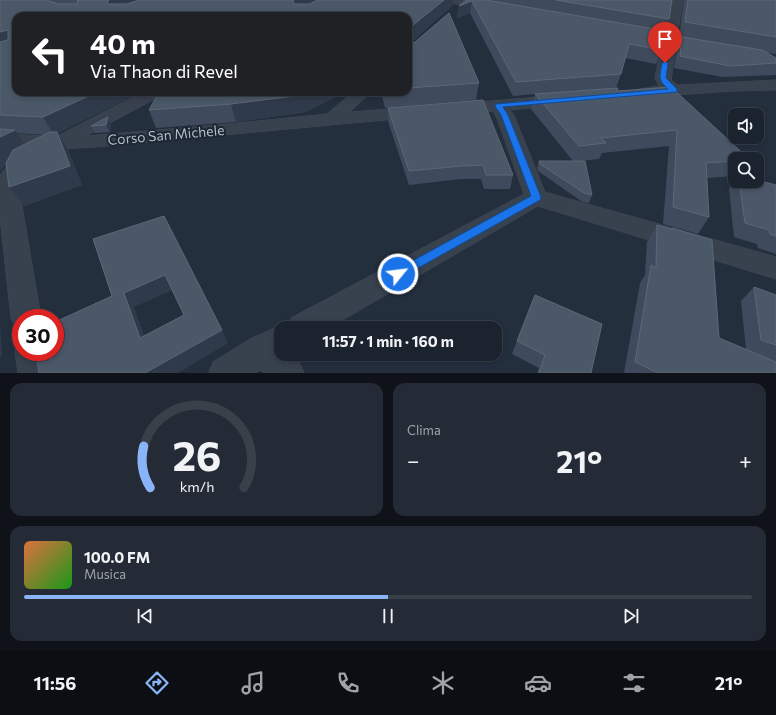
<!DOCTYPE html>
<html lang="it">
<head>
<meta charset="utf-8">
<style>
	:root { --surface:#1b232e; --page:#242b36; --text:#f1f3f6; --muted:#a0a4aa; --line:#39404a; --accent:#8ab4f8 }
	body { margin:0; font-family:Commissioner,sans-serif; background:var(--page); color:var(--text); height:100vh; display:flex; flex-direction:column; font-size:15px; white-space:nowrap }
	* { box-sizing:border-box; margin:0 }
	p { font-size:13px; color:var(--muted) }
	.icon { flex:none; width:22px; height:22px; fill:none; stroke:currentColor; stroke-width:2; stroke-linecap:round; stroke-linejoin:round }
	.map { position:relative; height:373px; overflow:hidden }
	.details { display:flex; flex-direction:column; gap:10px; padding:10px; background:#0f1319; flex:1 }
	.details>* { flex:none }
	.top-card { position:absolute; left:12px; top:12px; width:400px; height:84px; border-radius:12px; box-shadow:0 2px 6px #0003,0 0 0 1px var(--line); background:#202124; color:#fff; overflow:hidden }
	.fabs { position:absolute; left:728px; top:108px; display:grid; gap:8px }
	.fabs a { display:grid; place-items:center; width:36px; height:36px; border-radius:8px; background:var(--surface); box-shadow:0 2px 6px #0003,0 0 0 1px var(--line); font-size:20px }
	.speed { position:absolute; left:12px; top:309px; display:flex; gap:8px; font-size:20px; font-weight:700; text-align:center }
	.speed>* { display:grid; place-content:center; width:52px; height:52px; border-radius:50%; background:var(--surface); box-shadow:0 2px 6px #0003,0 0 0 1px var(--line); line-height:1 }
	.speed .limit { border:6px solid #d22; background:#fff; color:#111 }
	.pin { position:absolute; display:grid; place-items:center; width:34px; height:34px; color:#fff; margin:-41px -17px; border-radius:50% 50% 50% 0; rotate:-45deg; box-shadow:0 0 4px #0007 }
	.pin .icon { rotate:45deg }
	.me { position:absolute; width:44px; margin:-22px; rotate:61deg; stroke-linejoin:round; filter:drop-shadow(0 0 3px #0008) }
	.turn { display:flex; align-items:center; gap:14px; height:84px; padding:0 12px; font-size:18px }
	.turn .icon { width:52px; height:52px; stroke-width:2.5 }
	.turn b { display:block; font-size:28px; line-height:34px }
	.big { font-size:30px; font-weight:700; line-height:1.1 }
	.details .card { flex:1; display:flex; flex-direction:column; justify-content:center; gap:6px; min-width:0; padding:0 14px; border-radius:12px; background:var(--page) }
	.details .dial { align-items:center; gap:0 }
	.dial svg { height:104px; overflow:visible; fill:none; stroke:var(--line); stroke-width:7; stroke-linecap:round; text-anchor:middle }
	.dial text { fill:var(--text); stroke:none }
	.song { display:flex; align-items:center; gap:12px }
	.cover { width:48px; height:48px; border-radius:6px; background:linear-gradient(135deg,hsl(20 70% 55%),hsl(120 70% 35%)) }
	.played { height:4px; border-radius:2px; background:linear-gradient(90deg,var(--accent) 50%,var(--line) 50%) }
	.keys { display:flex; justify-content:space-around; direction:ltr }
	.heat { display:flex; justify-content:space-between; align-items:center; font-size:22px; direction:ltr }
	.details .tiles { flex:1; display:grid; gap:10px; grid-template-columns:1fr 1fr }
	.card:last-child { grid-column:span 2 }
	.trip { position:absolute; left:274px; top:321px; width:228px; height:40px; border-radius:12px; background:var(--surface); box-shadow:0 2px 6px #0003,0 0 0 1px var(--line); font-weight:700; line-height:40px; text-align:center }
	.menu { display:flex; height:64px; justify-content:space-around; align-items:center; background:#0b0e12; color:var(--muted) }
	.menu .icon { width:28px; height:28px }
	.menu .on { color:var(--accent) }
	.menu b { font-size:18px; color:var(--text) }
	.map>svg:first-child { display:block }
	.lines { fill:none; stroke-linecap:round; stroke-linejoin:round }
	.minor-casing { stroke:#414a57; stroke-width:1 }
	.minor { fill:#38414e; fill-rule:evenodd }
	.wall { fill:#3f4b5c; fill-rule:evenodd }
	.shaded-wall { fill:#2f3b4b }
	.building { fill:#4b5868; stroke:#5c6777; fill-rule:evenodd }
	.route { fill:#1a73e8; stroke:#114b97 }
	.labels { text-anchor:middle; stroke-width:4; stroke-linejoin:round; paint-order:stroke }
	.street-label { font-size:14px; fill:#b4bcc9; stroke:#1d2633 }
</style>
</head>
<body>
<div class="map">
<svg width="776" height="373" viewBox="0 0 776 373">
	<rect width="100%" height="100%" fill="#242f3e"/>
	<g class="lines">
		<defs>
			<g id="minor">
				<path d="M445,0H469L498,6L500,8L498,10L494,11L451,3Z"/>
				<path d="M671,0H683L677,38L715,45L717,48L715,51L710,52L676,46L671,80L678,85L776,80V90L733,91L645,97L639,95L637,92L639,89L659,86L655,78L662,43L630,37L628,34L630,31L635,30L664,35Z"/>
				<path d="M143,92H164L162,95L86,136L218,125L327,114L353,92H371L350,112L417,107L423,108L426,112L423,116L417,117L95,147L58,149L0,145V133L55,137Z"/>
				<path d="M563,95L569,96L571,100L569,104L510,110L514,115L545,192L776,257V279L538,206L329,328H281V354C296,354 299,360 304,373H264L260,370L255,373H209L213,362L250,339L281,325L287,327L291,318L524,194L496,116L493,111L455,114L449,113L446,109L449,105Z"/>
				<path d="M27,152L34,154L37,158L23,173L18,182L41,318H21V329L15,327L11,318L0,217V175L13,158L20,154Z"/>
				<path d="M20,341H21V352H47L50,373H18L15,352Z"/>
			</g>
		</defs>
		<use href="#minor" class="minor-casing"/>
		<use href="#minor" class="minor"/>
	</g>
	<g class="wall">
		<path d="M0,0H453V5L410,43L479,83L476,100L385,108L381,92H408V16L16,92H140L58,133L68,150L82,185L24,206L9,187L6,164L0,171ZM18,133L45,135L25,144Z"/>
		<path d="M466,0H672L669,19L664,31L662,50L656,64L625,58L621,74L616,88L617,91L735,159V176L707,178L709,217L698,234L663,224L669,146L602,153L599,159L580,161L592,195L589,203L581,201L538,171L537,168L539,161H573L531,109L535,94L513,96L470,13L457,18L459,6Z"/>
		<path d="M684,0H776V54L767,53L776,58V75L723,77L674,68L677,48L682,37H679Z"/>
		<path d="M159,92H345L306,112L236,122L156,128L149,110Z"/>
		<path d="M388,108L513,175L510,189H484L481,179H460L409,185L388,121Z"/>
		<path d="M108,117L111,124L110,132L95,133L91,126Z"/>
		<path d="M735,180V181H757L776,185V254L758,248L757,244L734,237L729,189Z"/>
		<path d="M657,225L671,229L672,228L719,338L746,349L741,301L754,287L776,295V373H624L640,283L645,275L647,242Z"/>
		<path d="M517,341L591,373H537L539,368L512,354Z"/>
	</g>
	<g class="shaded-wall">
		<path d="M109,0H154L116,12L107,2Z"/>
		<path d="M294,0H321L297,12L293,2Z"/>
		<path d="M444,0H453V5L408,44V29Z"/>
		<path d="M472,1L470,13L457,18L459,6Z"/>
		<path d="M8,30L16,43L0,50V32Z"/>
		<path d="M97,92H140L58,133L68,150L82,185L24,206L9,187L54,135L43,117Z"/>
		<path d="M309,92H345L306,112L236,122L231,104Z"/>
		<path d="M108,117L111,124L110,132L106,125Z"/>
		<path d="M15,130L28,148L10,158L0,171V137Z"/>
		<path d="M165,275L173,290L134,307L150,352L140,338L124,293Z"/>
		<path d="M0,325L2,356L0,357Z"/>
		<path d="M222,330L228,343L178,373H145Z"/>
	</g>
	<g class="building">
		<path d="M0,0H46L58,4H77L78,2L77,0H109L107,2L108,4H127L139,0H294L293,2L294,4H310L317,0H444L408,29V16H16V92H97L43,117L0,115V42L8,40V30L0,32Z"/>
		<path d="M466,0H486L666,31L662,50L629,44L621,74L516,82L472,1L459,6Z"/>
		<path d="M556,0H672L669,19Z"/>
		<path d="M688,0H776V37L685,22Z"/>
		<path d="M449,13L479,83L408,88V42L409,43L415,42Z"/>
		<path d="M682,37L762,50L776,58V63L730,66L680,56Z"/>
		<path d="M671,87L749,159H735V161L706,163L709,217L673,207L677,130L601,138L606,143L579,146L535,94L618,88L617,91Z"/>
		<path d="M159,92H309L303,95L231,104L149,110Z"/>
		<path d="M483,100L513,175H486L483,165L462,166L409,171L388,108Z"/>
		<path d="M108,117L106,125L91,126Z"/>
		<path d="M0,129L15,130L0,137Z"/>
		<path d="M50,132H57L70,166L9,187L6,163L13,150Z"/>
		<path d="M539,161H585L592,195L584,193L540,164Z"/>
		<path d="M757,180L776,185V236L770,234L769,230L745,223L739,181H757Z"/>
		<path d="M164,216L222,330L145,373H39L36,352H55V322L112,296L93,239ZM165,275L184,315L140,338L124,293Z"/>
		<path d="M657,225L672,229V228L712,240L719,338L776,362V373H658L635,362L651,265L656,268Z"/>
		<path d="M754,287L776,295V345L761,340Z"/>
		<path d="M535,295L602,324L591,373H539L545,355L517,341Z"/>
	</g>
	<path class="route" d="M665,61L668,63L666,78L677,89V92L503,107L508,115L541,197L540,200L402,277L398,279L394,277L393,274L394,271L531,196L501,115L495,106L496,104L668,89C657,79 660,76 662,63Z"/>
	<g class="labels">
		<g class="street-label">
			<text transform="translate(166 135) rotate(-5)" y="5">Corso San Michele</text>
		</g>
	</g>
</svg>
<div class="fabs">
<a><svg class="icon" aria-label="sound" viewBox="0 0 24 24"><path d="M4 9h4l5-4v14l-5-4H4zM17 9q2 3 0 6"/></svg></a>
<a><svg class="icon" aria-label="search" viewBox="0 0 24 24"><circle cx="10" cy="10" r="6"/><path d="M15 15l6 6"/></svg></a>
</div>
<div class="speed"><div class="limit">30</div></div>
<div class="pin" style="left:665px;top:63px;background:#d93025"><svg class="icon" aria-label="arrive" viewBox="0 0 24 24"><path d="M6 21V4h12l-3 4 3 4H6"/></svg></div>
<svg class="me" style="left:398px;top:274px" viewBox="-20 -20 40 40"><circle r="17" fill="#1a73e8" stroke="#fff" stroke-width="3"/><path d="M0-11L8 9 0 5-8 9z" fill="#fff"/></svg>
<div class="trip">11:57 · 1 min · 160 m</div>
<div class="top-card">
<div class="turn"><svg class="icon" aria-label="left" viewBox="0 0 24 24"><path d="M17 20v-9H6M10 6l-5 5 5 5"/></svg><div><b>40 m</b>Via Thaon di Revel</div></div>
</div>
</div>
<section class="details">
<div class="tiles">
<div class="card dial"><svg viewBox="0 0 100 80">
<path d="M14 69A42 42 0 1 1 86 69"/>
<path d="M14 69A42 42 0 0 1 9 37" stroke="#8ab4f8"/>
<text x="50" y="56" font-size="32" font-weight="700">26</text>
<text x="50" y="72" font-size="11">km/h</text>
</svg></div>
<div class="card"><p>Clima</p>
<div class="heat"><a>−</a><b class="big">21°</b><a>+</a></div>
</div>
<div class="card">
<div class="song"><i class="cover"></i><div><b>100.0 FM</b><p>Musica</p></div></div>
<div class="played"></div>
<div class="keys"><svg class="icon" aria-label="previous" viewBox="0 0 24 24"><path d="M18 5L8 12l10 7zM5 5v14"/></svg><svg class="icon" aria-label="pause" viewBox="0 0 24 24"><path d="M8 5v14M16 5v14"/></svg><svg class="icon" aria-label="next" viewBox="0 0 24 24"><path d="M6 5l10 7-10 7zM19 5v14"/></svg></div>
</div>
</div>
</section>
<nav class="menu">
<b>11:56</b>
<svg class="icon on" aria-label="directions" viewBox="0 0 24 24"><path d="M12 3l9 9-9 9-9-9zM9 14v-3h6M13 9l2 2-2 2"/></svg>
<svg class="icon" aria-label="music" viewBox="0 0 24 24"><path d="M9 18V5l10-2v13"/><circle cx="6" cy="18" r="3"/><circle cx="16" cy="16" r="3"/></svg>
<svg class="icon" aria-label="phone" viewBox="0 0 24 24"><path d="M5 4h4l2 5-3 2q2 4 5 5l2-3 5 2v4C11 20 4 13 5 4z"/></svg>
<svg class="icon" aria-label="climate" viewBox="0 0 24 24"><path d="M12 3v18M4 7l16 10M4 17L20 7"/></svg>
<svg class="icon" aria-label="car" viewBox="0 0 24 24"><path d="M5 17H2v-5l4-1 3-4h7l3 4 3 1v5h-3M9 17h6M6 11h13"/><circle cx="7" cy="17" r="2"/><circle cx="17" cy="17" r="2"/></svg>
<svg class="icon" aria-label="filters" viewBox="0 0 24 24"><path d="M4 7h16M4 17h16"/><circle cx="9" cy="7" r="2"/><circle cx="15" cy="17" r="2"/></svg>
<b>21°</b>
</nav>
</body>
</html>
